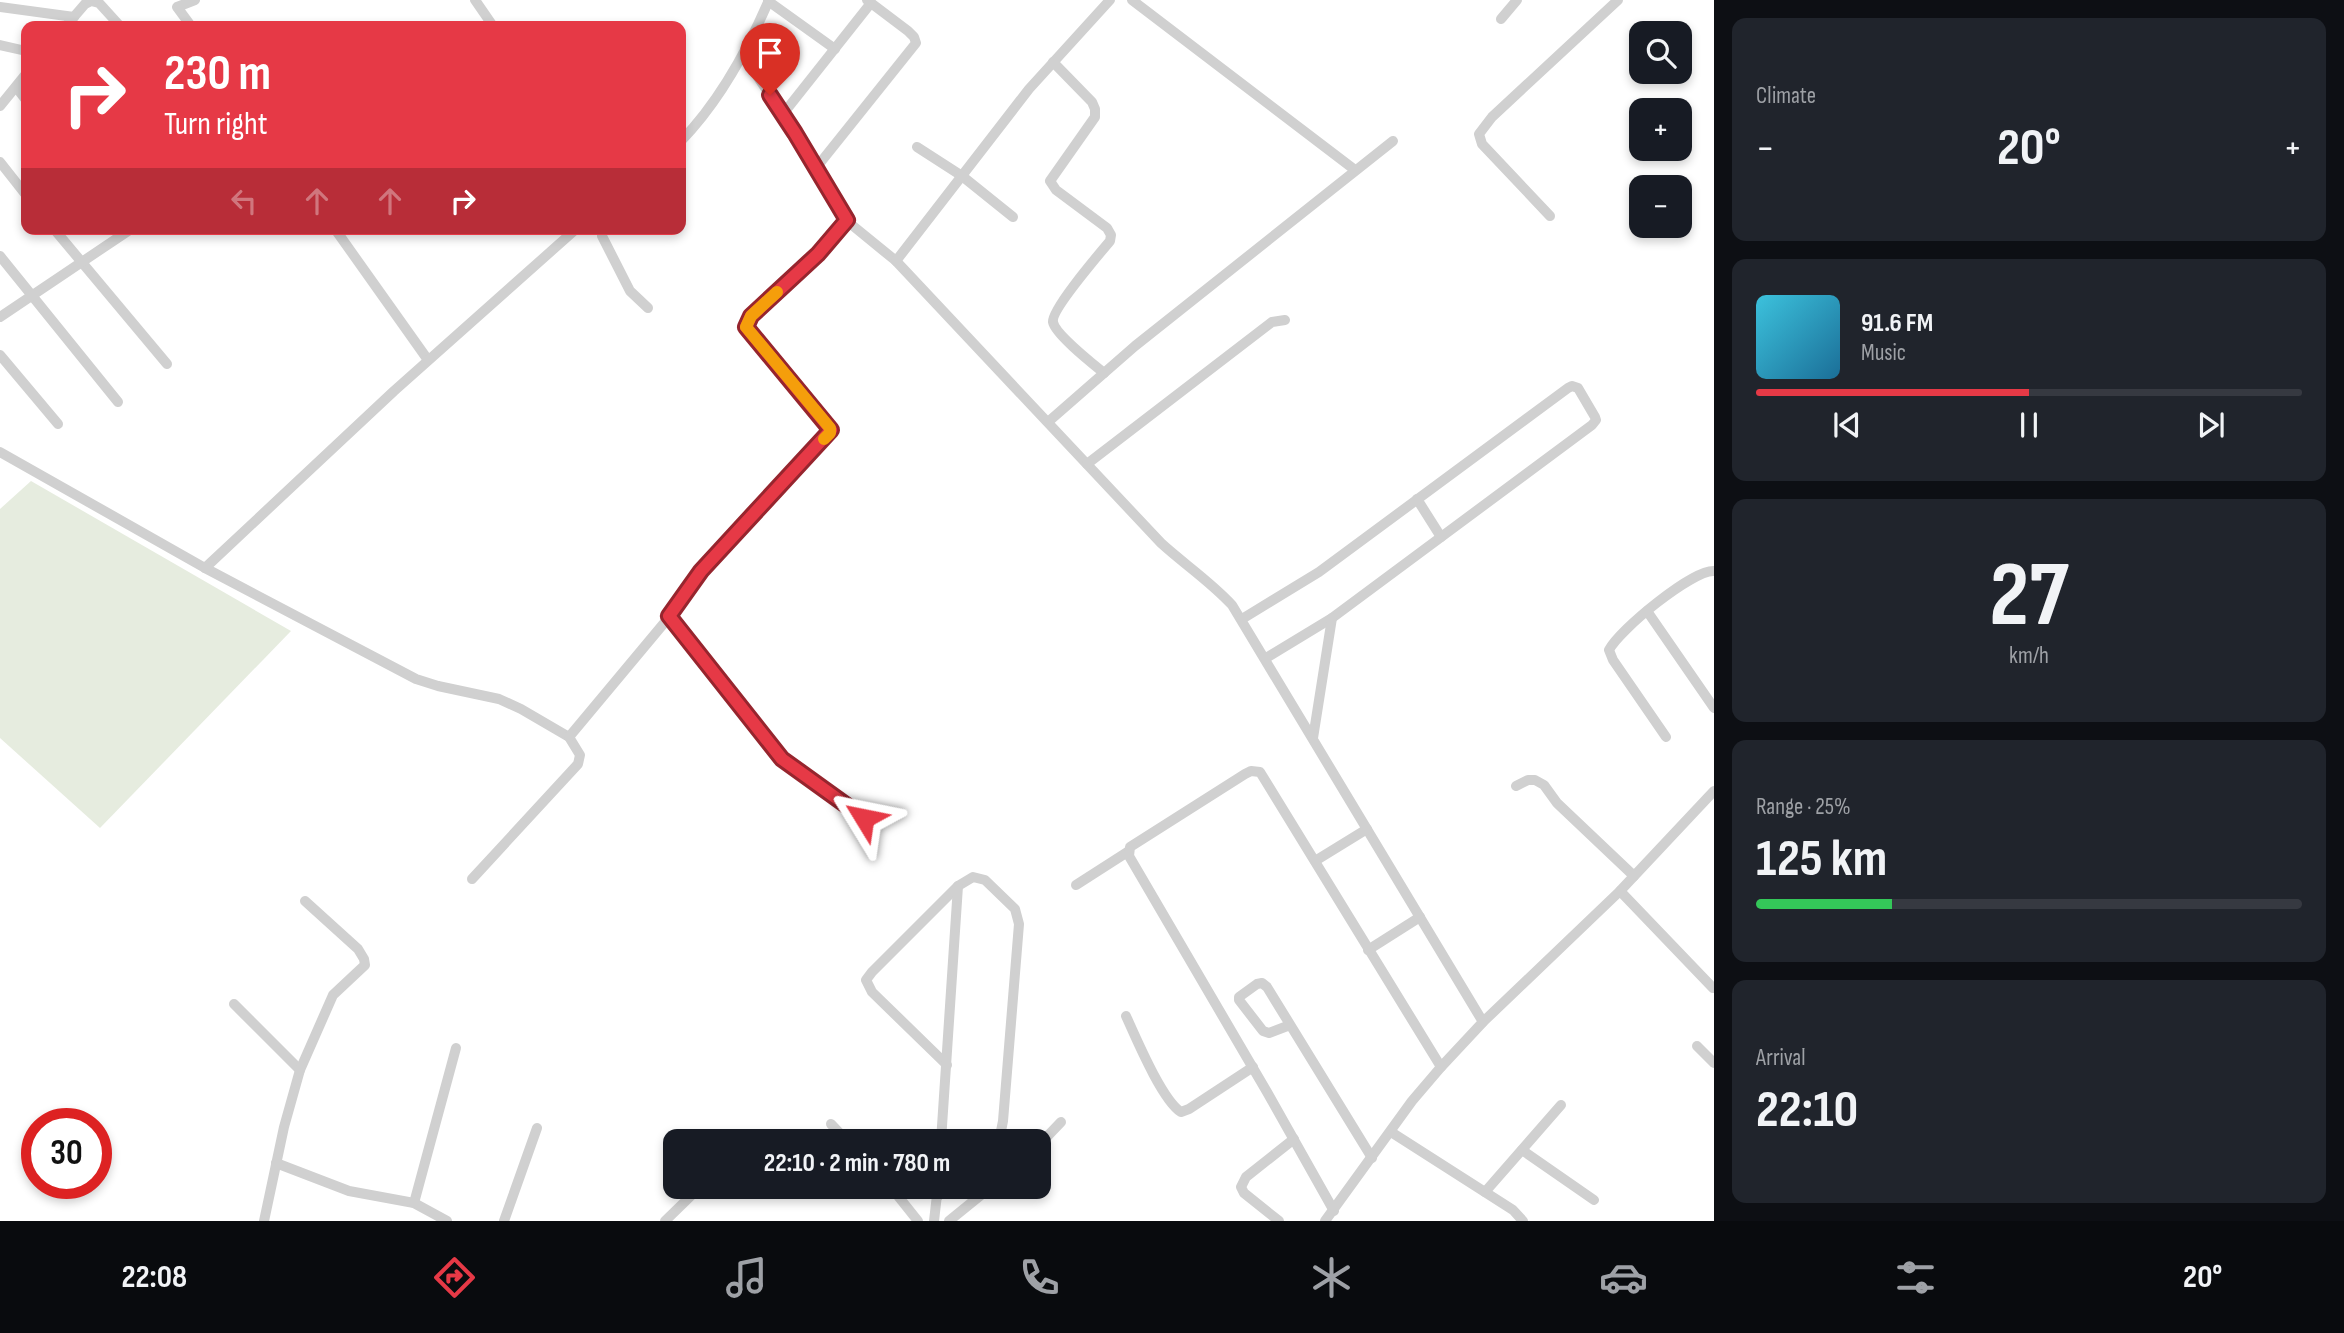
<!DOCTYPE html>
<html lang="en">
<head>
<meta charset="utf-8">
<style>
	:root { --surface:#171b24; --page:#20242c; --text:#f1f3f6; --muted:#9ea1a6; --line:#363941; --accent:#e63946 }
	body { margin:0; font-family:"Sofia Sans Condensed",sans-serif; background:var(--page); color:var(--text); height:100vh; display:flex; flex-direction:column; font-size:26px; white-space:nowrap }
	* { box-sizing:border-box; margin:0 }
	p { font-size:23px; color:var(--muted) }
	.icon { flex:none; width:38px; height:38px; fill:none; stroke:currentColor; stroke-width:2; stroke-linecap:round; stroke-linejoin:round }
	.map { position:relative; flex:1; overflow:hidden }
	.side { display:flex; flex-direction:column; gap:18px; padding:18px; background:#0d0f14; width:630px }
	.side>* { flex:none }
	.guide { position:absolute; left:21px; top:21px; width:665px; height:214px; border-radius:14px; box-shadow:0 4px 10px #0003; background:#e63946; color:#fff; overflow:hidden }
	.controls { position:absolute; left:1629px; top:21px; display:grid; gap:14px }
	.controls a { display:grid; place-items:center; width:63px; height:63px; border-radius:14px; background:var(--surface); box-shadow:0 4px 10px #0003; font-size:35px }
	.speed { position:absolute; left:21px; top:1108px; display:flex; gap:14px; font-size:35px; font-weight:700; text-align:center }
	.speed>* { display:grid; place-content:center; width:91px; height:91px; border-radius:50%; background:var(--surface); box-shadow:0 4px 10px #0003; line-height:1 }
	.speed .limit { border:10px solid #d22; background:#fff; color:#111 }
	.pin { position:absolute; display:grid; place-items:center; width:60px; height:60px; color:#fff; margin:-72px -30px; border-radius:50% 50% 50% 0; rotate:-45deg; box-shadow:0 0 7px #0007 }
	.pin .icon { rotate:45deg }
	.me { position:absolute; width:77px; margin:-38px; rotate:305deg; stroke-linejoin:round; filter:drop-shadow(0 0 5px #0008) }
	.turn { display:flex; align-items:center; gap:24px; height:147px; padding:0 28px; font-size:32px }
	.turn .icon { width:91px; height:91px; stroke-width:2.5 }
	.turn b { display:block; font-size:49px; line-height:60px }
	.lanes { display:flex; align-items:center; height:66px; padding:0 28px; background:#0003; justify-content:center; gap:35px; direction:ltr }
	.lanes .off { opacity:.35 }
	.big { font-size:52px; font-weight:700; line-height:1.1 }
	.side .widget { flex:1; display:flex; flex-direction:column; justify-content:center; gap:10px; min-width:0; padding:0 24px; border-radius:14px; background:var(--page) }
	.side .dial { align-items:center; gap:0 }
	.dial b { font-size:91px; line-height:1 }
	.song { display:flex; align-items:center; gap:21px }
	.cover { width:84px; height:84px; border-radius:10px; background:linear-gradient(135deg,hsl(190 70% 55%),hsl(200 70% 35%)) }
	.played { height:7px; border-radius:4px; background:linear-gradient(90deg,var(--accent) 50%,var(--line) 50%) }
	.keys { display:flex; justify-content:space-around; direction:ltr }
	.heat { display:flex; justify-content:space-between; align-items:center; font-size:38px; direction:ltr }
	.charge { height:10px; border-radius:5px; background:linear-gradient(90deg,#34c759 25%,var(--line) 0) }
	.trip { position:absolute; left:663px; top:1129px; width:388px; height:70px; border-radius:14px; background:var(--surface); box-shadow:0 4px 10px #0003; font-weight:700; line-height:70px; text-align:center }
	.dock { display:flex; height:112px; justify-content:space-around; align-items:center; background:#090b0e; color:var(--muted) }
	.dock .icon { width:49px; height:49px }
	.dock .current { color:var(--accent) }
	.dock b { font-size:32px; color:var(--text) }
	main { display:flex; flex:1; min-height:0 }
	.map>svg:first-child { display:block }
	.green { fill:#e6ecdf }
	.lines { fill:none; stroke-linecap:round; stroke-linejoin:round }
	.minor { stroke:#d0d0d0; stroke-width:10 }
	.route-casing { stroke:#96252e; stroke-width:18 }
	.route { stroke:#e63946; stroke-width:12 }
	.slow { stroke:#f59e0b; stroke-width:12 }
</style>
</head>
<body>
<main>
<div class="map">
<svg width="1714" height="1221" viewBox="0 0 1714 1221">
	<rect width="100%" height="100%" fill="#fff"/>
	<path class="green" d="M31,481L291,631L100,828L0,738V509Z"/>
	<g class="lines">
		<g class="minor">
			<path d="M475,0L493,26"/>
			<path d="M1132,0L1355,170"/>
			<path d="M768,1L835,49"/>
			<path d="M0,7L74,17"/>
			<path d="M1501,19L1517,0"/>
			<path d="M66,26L85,4L91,1L99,3L120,26"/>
			<path d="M191,26L177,7L195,0"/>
			<path d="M0,45L26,51"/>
			<path d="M1053,62L1092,102L1095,109V117L1050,181L1056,190L1107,228L1111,235L1110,241C1100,253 1051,310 1053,322C1055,334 1093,364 1104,373"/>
			<path d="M16,87L26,100"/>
			<path d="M0,106L26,74"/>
			<path d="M783,114L871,3"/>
			<path d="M681,141C720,101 747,51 769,0"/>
			<path d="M917,147L962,176L1013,217"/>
			<path d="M0,162L26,195"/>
			<path d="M816,168L916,43L914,37L908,31L867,0"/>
			<path d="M1550,216L1482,144L1479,134L1492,117L1618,0"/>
			<path d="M847,221L896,261L1161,543C1184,564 1211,582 1232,605L1483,1022"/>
			<path d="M54,229L167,364"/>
			<path d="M335,229L428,360"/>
			<path d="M603,229L602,236L630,291L648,308"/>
			<path d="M0,256L118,402"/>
			<path d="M896,261L1029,89L1110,0"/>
			<path d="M0,317L131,229"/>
			<path d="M0,355L58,424"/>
			<path d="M1048,422L1135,346L1393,141"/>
			<path d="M0,452L205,568L416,679L438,686L499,699L521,709L569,737L580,755L578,764L472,879"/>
			<path d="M1087,464L1272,322L1285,320"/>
			<path d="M1417,499L1441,537"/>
			<path d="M205,568L394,391L576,229"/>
			<path d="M1647,611L1714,708"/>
			<path d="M669,616L767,743L782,759L864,818"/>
			<path d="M1242,619L1319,572L1568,388L1572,386L1578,388L1595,417L1596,420L1592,425L1332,618L1266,658"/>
			<path d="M569,737L675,610L701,571L830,431L746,327L751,316L818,254L847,221L795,133L744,56"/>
			<path d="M1666,737L1613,660L1609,650C1619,630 1692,570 1714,571"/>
			<path d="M1313,738L1332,618"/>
			<path d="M1516,786L1528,780H1535L1544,785L1557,803L1634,876"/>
			<path d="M1315,861L1367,829"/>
			<path d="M1076,885L1129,851"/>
			<path d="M1620,891L1713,988"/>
			<path d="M1368,950L1420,917"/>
			<path d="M234,1004L300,1070"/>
			<path d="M1126,1016C1136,1038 1162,1100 1181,1112L1189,1109L1253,1067"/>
			<path d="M1290,1025L1269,1033L1263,1031L1239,1000V997L1257,984L1262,983L1267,987L1372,1158"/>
			<path d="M1697,1046L1714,1063"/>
			<path d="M947,1065L872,992L866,980L872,972L958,886L973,877L985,880L1015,909L1019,924L1003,1121L999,1141"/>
			<path d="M831,1124L847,1141"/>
			<path d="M1391,1132L1513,1210L1523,1221"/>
			<path d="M941,1141L958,886"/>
			<path d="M1040,1144L1061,1122"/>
			<path d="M1522,1150L1594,1200"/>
			<path d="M276,1163L349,1191L414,1203L447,1221"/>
			<path d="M890,1186L918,1221"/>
			<path d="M1485,1192L1561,1105"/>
			<path d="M937,1197L950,1186"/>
			<path d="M414,1203L456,1048"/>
			<path d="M1334,1211L1267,1092L1129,856L1130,847L1245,774L1251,771L1260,772L1441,1067"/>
			<path d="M264,1221L284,1127L300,1070L333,995L365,965L364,959L358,949L305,901"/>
			<path d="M504,1221L537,1128"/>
			<path d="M665,1221L701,1186"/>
			<path d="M934,1221L938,1186"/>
			<path d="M949,1221L992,1186"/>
			<path d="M1279,1221L1244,1193L1241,1187L1246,1177L1294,1139"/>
			<path d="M1325,1221L1412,1101L1441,1067L1483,1022L1620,891L1714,791"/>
		</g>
	</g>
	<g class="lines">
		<defs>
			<path id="route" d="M770,95L795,133L847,220L818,254L751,316L746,327L831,430L701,571L669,616L782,759L864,818"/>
		</defs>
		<use href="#route" class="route-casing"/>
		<use href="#route" class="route"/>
		<path class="slow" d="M777,292L751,316L746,327L830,428V433L824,439"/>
	</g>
</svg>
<div class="controls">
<a><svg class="icon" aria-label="search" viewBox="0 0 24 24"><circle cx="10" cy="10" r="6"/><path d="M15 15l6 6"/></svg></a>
<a>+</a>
<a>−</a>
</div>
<div class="speed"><div class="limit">30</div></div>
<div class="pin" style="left:770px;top:95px;background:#d93025"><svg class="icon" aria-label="arrive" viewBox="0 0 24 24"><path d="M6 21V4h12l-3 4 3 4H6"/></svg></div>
<svg class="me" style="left:864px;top:818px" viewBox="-20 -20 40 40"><path d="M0-17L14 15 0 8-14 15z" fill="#e63946" stroke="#fff" stroke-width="4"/></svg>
<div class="trip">22:10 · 2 min · 780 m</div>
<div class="guide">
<div class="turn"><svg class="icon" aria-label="right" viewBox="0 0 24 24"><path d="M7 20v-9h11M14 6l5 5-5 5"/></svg><div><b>230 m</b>Turn right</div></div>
<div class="lanes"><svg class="icon off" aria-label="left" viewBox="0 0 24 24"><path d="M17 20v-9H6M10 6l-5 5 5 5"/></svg><svg class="icon off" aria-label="ahead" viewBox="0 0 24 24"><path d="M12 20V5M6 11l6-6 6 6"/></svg><svg class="icon off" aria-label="ahead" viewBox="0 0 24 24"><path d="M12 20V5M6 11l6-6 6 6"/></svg><svg class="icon" aria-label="right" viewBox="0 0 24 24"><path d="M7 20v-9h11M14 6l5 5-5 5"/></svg></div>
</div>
</div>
<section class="side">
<div class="widget"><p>Climate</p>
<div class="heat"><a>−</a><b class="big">20°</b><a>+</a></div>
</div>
<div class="widget">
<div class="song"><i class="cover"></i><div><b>91.6 FM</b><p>Music</p></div></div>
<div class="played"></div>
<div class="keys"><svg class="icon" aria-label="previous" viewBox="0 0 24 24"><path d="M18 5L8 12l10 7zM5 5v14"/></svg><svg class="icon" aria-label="pause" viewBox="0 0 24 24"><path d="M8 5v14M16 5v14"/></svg><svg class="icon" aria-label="next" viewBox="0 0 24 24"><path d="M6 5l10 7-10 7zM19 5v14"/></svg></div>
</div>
<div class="widget dial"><b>27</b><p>km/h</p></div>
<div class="widget"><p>Range · 25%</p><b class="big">125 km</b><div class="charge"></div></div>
<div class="widget"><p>Arrival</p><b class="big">22:10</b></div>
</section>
</main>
<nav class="dock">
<b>22:08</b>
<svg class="icon current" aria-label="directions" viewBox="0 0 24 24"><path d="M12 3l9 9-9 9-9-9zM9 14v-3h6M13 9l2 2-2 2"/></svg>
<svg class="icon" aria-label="music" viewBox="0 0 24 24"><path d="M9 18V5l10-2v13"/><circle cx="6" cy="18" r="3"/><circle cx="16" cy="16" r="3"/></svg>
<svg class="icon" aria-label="phone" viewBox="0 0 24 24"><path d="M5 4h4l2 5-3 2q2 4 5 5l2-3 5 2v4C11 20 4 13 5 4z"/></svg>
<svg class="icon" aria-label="climate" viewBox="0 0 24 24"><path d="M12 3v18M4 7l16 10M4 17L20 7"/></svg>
<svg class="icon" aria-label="car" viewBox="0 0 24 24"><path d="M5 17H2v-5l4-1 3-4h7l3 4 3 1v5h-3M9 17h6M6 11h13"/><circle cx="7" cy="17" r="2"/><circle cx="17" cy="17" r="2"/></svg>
<svg class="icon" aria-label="filters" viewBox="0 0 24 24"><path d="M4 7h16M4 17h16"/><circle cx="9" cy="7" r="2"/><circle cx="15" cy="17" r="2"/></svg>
<b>20°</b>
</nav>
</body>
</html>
